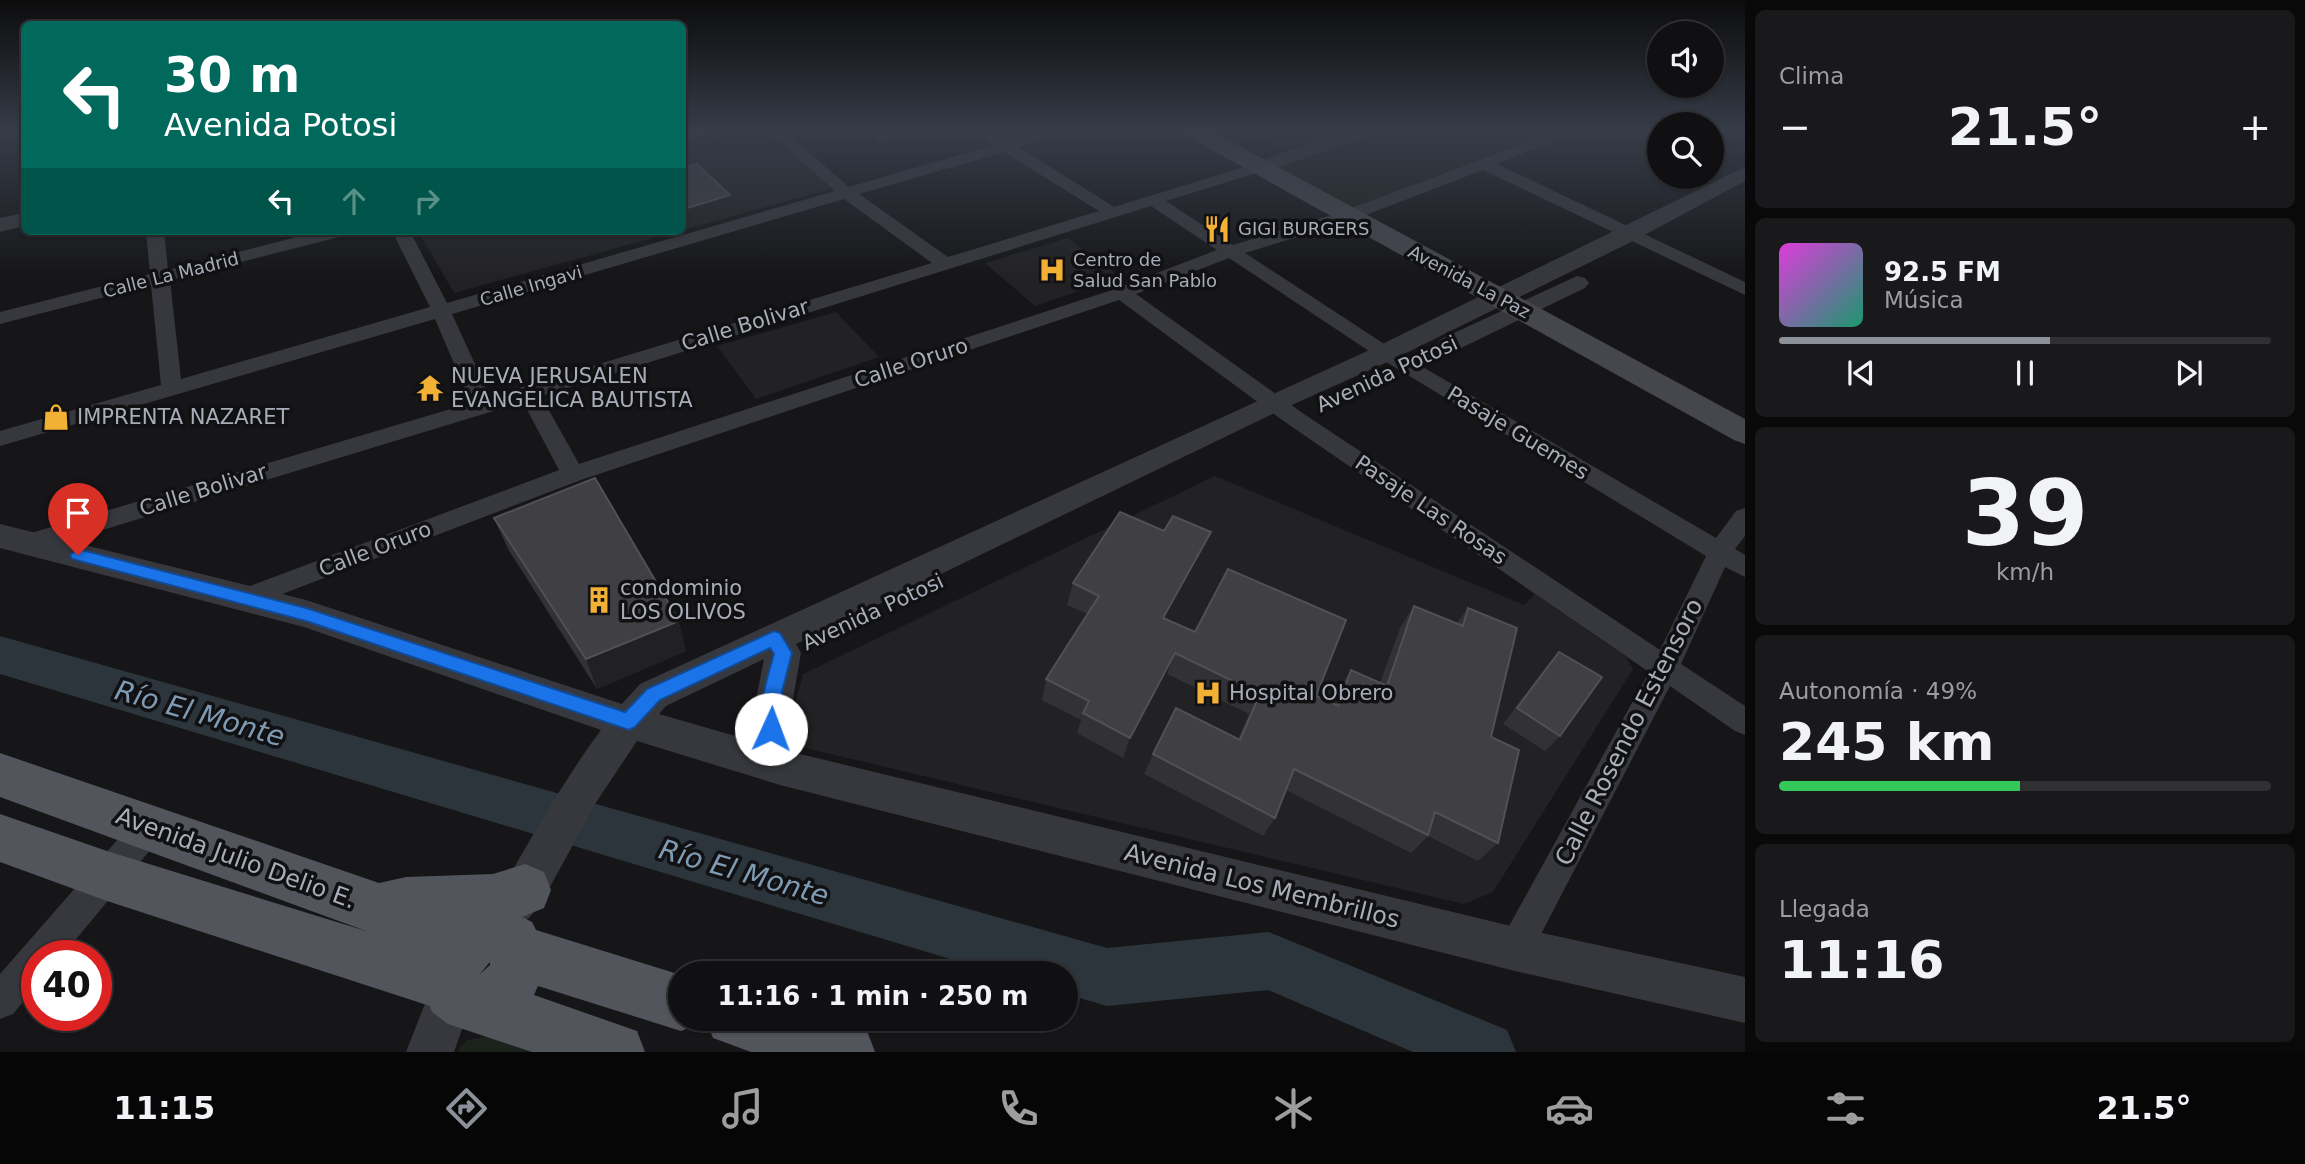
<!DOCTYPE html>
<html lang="es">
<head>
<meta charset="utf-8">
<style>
	:root { --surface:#101012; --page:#19191b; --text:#f1f3f6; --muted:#9c9d9f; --line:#303032; --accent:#8c9099 }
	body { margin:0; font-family:"DejaVu Sans",sans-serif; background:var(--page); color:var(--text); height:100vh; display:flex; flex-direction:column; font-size:26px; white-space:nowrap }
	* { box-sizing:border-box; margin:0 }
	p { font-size:23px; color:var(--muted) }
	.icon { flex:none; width:38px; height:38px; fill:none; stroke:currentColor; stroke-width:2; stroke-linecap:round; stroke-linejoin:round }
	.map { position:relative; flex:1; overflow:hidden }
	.details { display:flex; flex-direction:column; gap:10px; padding:10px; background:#09090a; width:560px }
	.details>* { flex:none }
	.guide { position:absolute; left:21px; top:21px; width:665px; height:214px; border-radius:10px; box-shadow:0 2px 5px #0004,0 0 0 2px var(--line); background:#00695c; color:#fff; overflow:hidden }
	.buttons { position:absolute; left:1647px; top:21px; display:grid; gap:14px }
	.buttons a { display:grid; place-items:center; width:77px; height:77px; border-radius:50%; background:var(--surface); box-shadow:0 2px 5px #0004,0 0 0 2px var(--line); font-size:35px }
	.speed { position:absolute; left:21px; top:940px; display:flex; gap:14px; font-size:35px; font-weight:700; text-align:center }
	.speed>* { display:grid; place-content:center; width:91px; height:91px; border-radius:50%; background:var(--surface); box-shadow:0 2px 5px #0004,0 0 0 2px var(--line); line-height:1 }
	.speed .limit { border:10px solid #d22; background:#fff; color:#111 }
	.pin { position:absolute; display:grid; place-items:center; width:60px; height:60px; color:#fff; margin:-72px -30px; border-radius:50% 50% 50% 0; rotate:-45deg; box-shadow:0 0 7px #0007 }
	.pin .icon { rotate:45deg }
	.me { position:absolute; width:77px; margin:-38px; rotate:2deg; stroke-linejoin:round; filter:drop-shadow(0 0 5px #0008) }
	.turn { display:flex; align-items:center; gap:24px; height:147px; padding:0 28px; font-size:32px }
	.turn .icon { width:91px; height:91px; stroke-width:2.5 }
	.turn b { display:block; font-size:49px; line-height:60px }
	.lanes { display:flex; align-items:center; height:66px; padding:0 28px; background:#0003; justify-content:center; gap:35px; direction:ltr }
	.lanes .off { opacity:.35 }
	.big { font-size:52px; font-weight:700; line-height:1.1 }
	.details .tile { flex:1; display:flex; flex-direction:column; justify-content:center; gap:10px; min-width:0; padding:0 24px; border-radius:10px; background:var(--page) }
	.details .dial { align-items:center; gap:0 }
	.dial b { font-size:91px; line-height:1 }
	.song { display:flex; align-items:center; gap:21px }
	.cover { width:84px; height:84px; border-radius:10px; background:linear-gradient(135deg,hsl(300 70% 55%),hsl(160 70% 35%)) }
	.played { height:7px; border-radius:4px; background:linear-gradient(90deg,var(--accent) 55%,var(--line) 55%) }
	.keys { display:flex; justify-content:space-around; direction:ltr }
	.heat { display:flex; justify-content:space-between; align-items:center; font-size:38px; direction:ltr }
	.charge { height:10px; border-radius:5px; background:linear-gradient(90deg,#34c759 49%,var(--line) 0) }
	.trip { position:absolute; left:668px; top:961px; width:410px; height:70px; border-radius:35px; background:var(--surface); box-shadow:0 2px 5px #0004,0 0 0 2px var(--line); font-weight:700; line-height:70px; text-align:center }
	.tabs { display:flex; height:112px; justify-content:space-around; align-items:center; background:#060607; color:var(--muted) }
	.tabs .icon { width:49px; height:49px }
	.tabs .current { color:var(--accent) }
	.tabs b { font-size:32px; color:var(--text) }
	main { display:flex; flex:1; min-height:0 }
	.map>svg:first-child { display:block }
	.built { fill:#222225 }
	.green { fill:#1c231d }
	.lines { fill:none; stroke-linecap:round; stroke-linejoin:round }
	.river { fill:#2c353c; fill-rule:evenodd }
	.minor { fill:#37383d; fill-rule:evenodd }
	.tertiary { fill:#37383d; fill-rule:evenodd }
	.secondary { fill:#45474d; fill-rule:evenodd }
	.primary { fill:#53555c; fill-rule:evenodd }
	.wall { fill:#323236 }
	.shaded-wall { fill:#212124 }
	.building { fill:#3f3f44; stroke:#4f5156; stroke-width:2 }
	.route { fill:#1a73e8; stroke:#114b97; stroke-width:2 }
	.labels { text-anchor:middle; stroke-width:7; stroke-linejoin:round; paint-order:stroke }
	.far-poi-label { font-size:18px; fill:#a8adb8; stroke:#111113; text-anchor:start }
	.far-street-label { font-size:18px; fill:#a8adb8; stroke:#111113 }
	.street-label { font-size:21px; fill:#a8adb8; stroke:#111113 }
	.poi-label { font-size:21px; fill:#a8adb8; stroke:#111113; text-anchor:start }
	.near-street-label { font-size:24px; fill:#a8adb8; stroke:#111113 }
	.near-water-label { font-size:28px; font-style:italic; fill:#7f9bb3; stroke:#111113 }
</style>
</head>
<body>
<main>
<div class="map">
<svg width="1745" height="1052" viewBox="0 0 1745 1052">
	<rect width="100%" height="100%" fill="#161618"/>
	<g class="built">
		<path d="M683,130H769L818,174L831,189L683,230Z"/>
		<path d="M1242,130H1343L1284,151Z"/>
		<path d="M418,231H678L454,293Z"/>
		<path d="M1068,238L1120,277L1035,306L985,263Z"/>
		<path d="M836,312L879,357L756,399L717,346Z"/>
		<path d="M1215,476L1524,605L1535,594L1626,657L1633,669L1493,892L1464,904L801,747L793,711L803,674Z"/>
	</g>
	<g class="green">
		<path d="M1387,130H1554L1354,208L1277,168Z"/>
		<path d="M490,1036L531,1052H457L467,1040Z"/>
	</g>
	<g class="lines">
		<path class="river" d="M0,636L1107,948L1269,932L1507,1030L1516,1052H1413L1268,990L1107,1006L1066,994V973H997L0,674Z"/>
		<g class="minor">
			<path d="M0,130H24V136L6,141L0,138Z"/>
			<path d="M766,130H783L849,187L994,145L973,130H991L1008,141L1044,130H1069L1019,147L1114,207L1254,164H1266L1268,167L1266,170L1166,201L1233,245L1341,212L1559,130H1581L1497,164L1745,282V295L1483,170L1353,220L1245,253L1392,349L1716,538L1736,511L1745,508V536L1735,549L1745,555V577L1725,567L1681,664L1745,706V735L1735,731L1670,686L1527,961L1515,966L1503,961L1498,949L1503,937L1649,672L1285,422L1119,300L581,480L248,607L239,604L235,597L239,590L559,470L523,402L30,552L21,550L18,543L21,536L471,403L435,319L0,446V431L161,385L151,285L0,324V312L150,274L146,231H164L168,270L320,231H350L347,235L170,280L181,379L430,307L392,231H410L447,303L835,191ZM1004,152L1099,211L948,257L859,194ZM844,199L932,263L490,397L452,314ZM1151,206L1217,250L1115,289L579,464L541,396ZM1229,258L1378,357L1706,556L1660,650L1301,412L1136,294Z"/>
			<path d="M863,130H880L884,134L895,130H919L882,144Z"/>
			<path d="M150,811L161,815L166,826L161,837L62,956H37V985L13,1014L0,1019V974L139,815Z"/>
		</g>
		<g class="tertiary">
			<path d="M1348,130H1377L1375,134L1267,171H1253L1250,167L1253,163Z"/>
			<path d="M1745,167V181L1637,239L1394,359L1283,409L796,644L801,653L791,710L796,753L1515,927L1745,977V1023L1515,971L780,785L637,741L597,801L540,905L529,918L514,925L499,918L492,903C498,889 508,879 515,866C542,819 569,773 601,730L304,627L0,548V524L306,600L622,704L640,684L1376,347ZM764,659L754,710L756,742L659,714L666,706Z"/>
			<path d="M24,213V226L0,232V218Z"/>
			<path d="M1577,276L1585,278L1589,283L1585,288L1459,349L1450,352L1441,349L1437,344L1441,339Z"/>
			<path d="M452,969L468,976L475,992L454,1052H406L436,976Z"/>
		</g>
		<path class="secondary" d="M1183,130H1210L1745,419V444L1734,440L1185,135Z"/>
		<g class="primary">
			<path d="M0,753L379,883L406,877L493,874L525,864L544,872L551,890L544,908L522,917L532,922L536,930L681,975V1018H703L701,1023L681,1031L538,986L534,995L637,1031L645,1052H532L448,1024L432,1012L430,1006L107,901L0,862V814L107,851L366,931L0,797ZM490,962V965L480,974Z"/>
			<path d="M705,1018H832L867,1031L875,1052H751L713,1038Z"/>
		</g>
	</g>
	<g class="wall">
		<path d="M710,130H757V133L722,142Z"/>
		<path d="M682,167L730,195L732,211L686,225L682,221Z"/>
		<path d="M494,518L686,651L597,689L508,549Z"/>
		<path d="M1164,531L1211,532L1202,554L1166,619L1333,703L1338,691L1351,670L1380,683L1400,628L1414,606L1456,624L1468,608L1491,737L1498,843L1478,861L1428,836L1411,853L1286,790L1275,818L1263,836L1144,774L1153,754L1238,739L1249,714L1167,674L1123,758L1077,733L1081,720L1042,700L1046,679L1088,614L1067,605L1073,583Z"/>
		<path d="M1559,652L1560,736L1545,751L1503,724L1545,668Z"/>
	</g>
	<g class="shaded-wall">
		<path d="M720,130H757V133L722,142Z"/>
		<path d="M702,134L704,149L682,154V139Z"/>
		<path d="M730,195L732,211L686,225L684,209Z"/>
		<path d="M1211,532L1202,554L1155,639L1163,618Z"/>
		<path d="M679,621L686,651L597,689L586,659Z"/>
		<path d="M1175,653L1167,674L1123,758L1130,738Z"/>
	</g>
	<g class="building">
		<path d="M682,130H698L702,134L682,139Z"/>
		<path d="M697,164L730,195L684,209L682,208V167Z"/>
		<path d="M595,478L679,621L586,659L494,518Z"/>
		<path d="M1120,512L1164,531L1173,516L1211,532L1163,618L1195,632L1228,569L1346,620L1316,696L1338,706L1351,670L1387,686L1414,606L1463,626L1468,608L1517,628L1491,737L1519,750L1498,843L1435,812L1428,835L1294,769L1275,818L1153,754L1176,708L1240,740L1260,694L1175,653L1130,738L1083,713L1089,701L1046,679L1099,596L1073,583Z"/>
		<path d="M1559,652L1602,677L1560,736L1517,708Z"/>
	</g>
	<linearGradient id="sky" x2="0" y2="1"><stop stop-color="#0c0c0d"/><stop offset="0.47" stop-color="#363c48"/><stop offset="1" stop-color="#363c48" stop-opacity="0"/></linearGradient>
	<rect width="1745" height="278" fill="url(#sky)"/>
	<path class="route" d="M78,549L306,608L625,712L647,689L774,631L780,633L792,653L782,692L781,729L778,735L771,737L765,735C755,714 768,675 774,654L770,648L660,700L635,727L629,730L306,621L72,559L70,555Z"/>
	<defs>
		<symbol id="restaurant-bare" viewBox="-9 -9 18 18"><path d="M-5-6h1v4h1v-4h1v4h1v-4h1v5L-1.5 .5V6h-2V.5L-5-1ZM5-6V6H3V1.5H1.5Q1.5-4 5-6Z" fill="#f2b134" stroke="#111113" stroke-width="2.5" paint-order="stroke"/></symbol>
		<symbol id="hospital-bare" viewBox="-9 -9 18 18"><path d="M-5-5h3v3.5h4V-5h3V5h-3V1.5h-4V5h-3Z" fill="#f2b134" stroke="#111113" stroke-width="2.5" paint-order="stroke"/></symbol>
		<symbol id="temple-bare" viewBox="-9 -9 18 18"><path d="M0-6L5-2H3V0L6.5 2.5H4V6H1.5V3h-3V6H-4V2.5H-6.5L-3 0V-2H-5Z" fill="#f2b134" stroke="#111113" stroke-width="2.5" paint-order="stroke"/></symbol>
		<symbol id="shop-bare" viewBox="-9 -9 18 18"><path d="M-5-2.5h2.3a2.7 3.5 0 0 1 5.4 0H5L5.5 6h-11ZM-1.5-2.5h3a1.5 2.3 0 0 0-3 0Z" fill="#f2b134" stroke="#111113" stroke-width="2.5" paint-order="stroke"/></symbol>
		<symbol id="building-bare" viewBox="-9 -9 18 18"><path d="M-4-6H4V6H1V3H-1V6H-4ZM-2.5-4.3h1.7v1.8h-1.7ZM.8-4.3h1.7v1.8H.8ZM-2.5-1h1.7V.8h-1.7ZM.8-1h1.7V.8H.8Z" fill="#f2b134" stroke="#111113" stroke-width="2.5" paint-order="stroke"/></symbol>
	</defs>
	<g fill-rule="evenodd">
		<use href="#restaurant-bare" x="1198" y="210" width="38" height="38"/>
		<use href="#hospital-bare" x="1033" y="251" width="38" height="38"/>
		<use href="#temple-bare" x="411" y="369" width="38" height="38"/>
		<use href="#shop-bare" x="37" y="398" width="38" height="38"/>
		<use href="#building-bare" x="580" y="581" width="38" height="38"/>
		<use href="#hospital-bare" x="1189" y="674" width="38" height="38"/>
	</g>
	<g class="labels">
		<g class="far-poi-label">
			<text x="1238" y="235">GIGI BURGERS</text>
			<text x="1073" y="266">Centro de<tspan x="1073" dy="21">Salud San Pablo</tspan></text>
		</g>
		<g class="far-street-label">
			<text transform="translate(171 275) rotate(-14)" y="6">Calle La Madrid</text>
			<text transform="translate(1469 282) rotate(28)" y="6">Avenida La Paz</text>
			<text transform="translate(531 286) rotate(-16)" y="6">Calle Ingavi</text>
		</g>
		<g class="street-label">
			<text transform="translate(745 325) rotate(-17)" y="7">Calle Bolivar</text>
			<text transform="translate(911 363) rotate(-18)" y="7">Calle Oruro</text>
			<text transform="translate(1387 374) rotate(-25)" y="7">Avenida Potosi</text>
			<text transform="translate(1518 433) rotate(31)" y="7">Pasaje Guemes</text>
			<text transform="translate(203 490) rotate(-17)" y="7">Calle Bolivar</text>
			<text transform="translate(1431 510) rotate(34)" y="7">Pasaje Las Rosas</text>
			<text transform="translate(375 549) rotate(-21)" y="7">Calle Oruro</text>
			<text transform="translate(873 612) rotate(-25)" y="7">Avenida Potosi</text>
		</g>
		<g class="poi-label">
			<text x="451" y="383">NUEVA JERUSALEN<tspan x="451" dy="24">EVANGELICA BAUTISTA</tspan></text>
			<text x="77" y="424">IMPRENTA NAZARET</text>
			<text x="620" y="595">condominio<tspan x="620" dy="24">LOS OLIVOS</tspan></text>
			<text x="1229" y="700">Hospital Obrero</text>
		</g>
		<g class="near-street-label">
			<text transform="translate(1629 732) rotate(-63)" y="8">Calle Rosendo Estensoro</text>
			<text transform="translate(236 858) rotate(20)" y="8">Avenida Julio Delio E.</text>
			<text transform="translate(1262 886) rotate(14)" y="8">Avenida Los Membrillos</text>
		</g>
		<g class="near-water-label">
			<text transform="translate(200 713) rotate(16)" y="10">Río El Monte</text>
			<text transform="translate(744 872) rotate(16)" y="10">Río El Monte</text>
		</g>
	</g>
</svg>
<div class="buttons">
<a><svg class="icon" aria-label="sound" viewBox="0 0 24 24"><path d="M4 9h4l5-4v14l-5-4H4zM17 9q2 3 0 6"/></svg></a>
<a><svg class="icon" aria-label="search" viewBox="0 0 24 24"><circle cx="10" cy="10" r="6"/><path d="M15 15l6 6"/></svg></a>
</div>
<div class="speed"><div class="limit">40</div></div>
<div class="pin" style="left:78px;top:555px;background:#d93025"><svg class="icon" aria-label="arrive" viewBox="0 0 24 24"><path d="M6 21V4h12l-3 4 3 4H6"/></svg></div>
<svg class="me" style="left:771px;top:729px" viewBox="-20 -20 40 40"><circle r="19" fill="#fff"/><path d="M0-13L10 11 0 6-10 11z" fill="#1a73e8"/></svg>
<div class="trip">11:16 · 1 min · 250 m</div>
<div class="guide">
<div class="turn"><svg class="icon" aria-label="left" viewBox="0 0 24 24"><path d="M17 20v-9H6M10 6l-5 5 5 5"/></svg><div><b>30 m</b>Avenida Potosi</div></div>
<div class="lanes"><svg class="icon" aria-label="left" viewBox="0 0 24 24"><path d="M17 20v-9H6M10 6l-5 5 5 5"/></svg><svg class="icon off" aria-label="ahead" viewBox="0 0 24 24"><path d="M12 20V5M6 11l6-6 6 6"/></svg><svg class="icon off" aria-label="right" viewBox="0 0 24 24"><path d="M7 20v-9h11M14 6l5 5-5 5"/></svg></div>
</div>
</div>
<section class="details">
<div class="tile"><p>Clima</p>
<div class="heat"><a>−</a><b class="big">21.5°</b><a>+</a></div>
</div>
<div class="tile">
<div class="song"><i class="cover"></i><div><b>92.5 FM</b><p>Música</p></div></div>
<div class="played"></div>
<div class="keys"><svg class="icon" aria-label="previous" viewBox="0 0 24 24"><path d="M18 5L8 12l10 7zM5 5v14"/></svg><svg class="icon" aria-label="pause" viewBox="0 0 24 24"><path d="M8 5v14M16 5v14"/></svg><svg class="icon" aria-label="next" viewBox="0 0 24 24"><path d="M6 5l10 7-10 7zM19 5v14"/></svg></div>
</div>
<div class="tile dial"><b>39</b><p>km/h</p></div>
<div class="tile"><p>Autonomía · 49%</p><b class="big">245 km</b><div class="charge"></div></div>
<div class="tile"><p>Llegada</p><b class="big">11:16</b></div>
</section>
</main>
<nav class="tabs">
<b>11:15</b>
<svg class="icon current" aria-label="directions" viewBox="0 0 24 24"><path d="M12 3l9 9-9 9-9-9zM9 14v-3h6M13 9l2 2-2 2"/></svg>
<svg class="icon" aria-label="music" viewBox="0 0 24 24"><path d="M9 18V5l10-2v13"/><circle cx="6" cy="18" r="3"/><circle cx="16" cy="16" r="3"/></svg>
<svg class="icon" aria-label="phone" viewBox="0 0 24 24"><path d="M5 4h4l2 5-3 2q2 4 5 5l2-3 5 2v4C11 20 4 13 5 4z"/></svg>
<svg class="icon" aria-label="climate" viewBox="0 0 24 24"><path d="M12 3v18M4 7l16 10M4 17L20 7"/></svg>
<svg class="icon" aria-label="car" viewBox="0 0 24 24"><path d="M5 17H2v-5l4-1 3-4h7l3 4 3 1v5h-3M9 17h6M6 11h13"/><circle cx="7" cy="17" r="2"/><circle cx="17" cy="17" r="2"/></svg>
<svg class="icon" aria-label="filters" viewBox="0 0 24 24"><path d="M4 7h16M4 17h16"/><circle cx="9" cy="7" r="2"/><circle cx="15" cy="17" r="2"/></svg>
<b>21.5°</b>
</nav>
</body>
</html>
